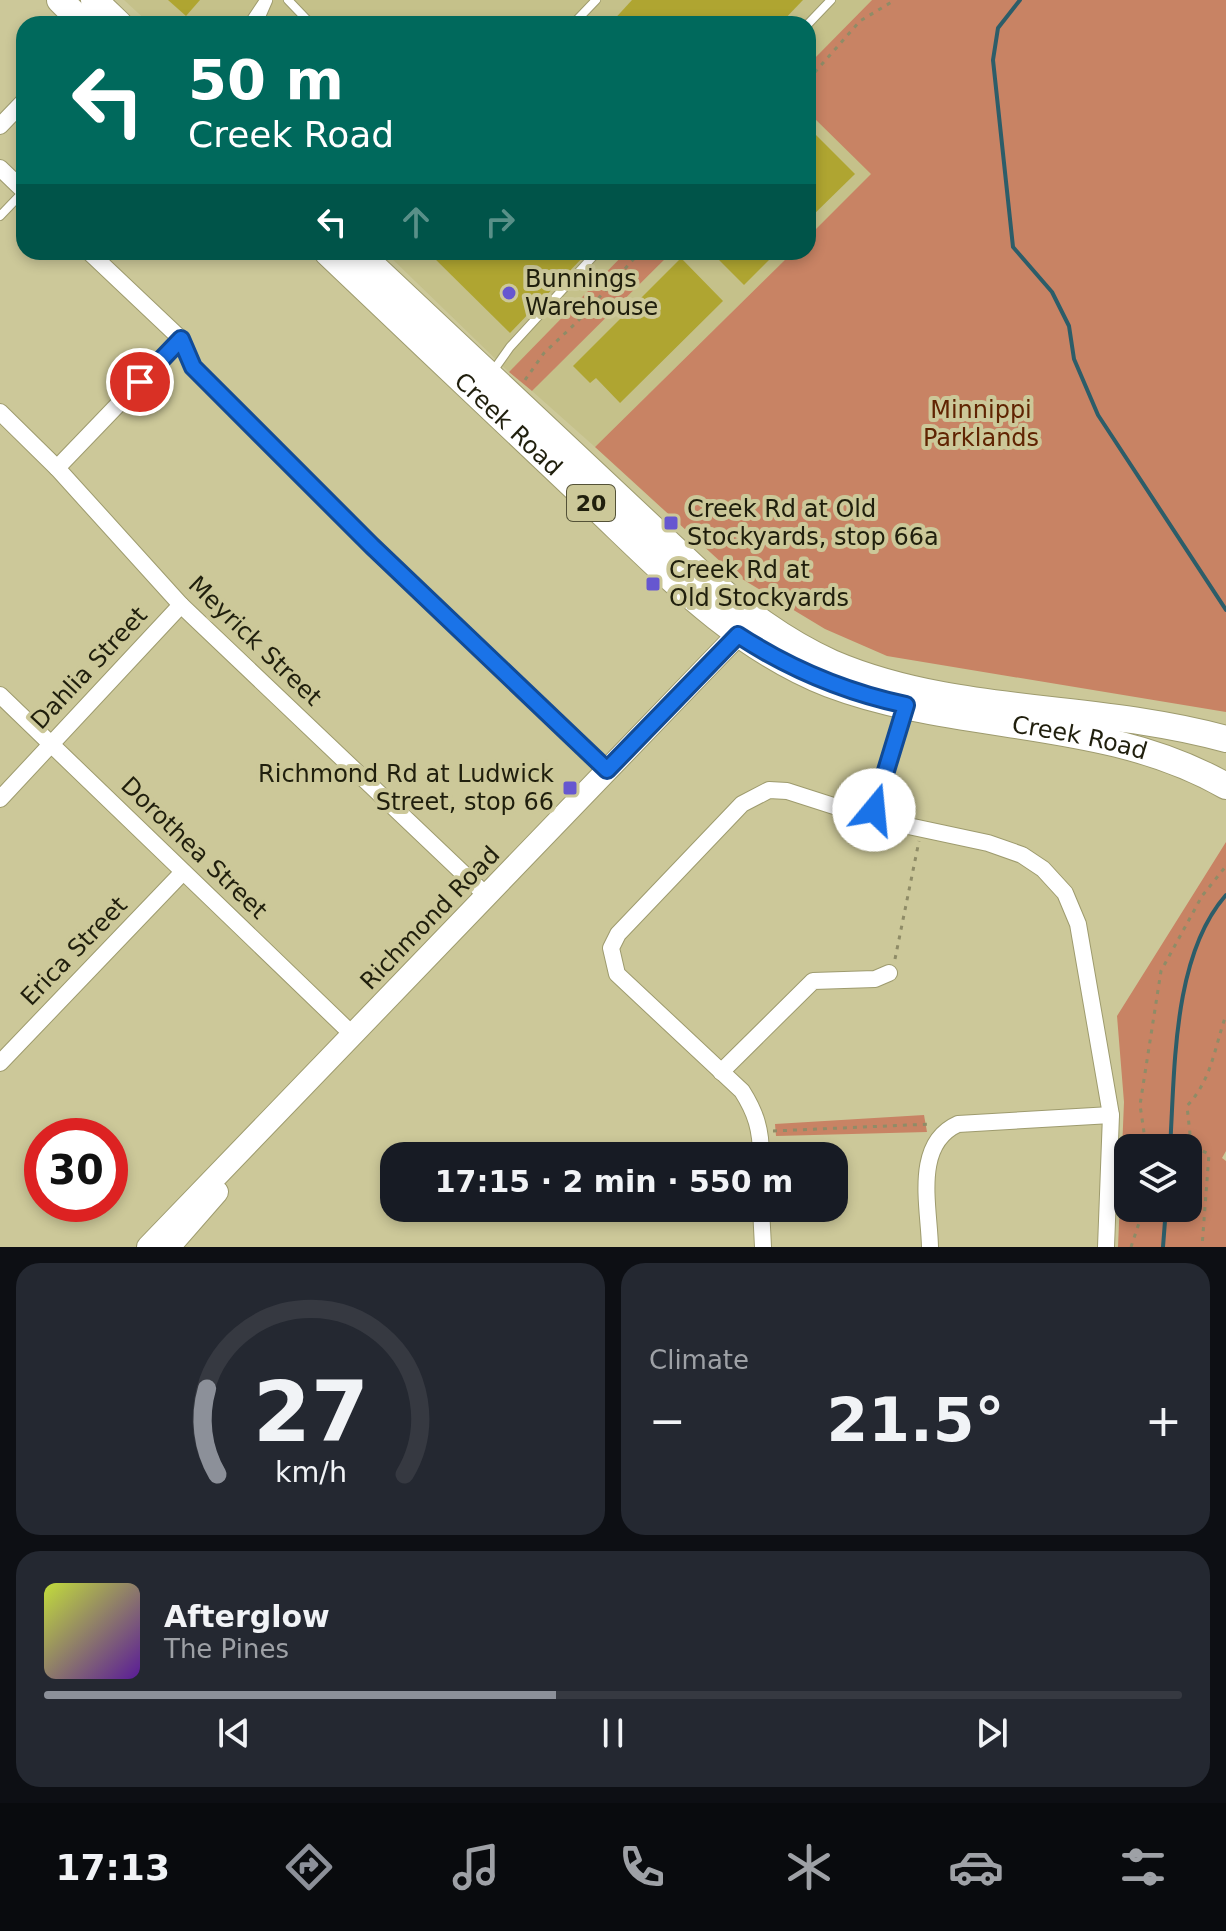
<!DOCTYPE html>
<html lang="en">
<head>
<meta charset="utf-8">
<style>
	:root { --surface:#171b24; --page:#242831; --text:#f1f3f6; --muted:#9ea1a6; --line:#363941; --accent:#8c9099 }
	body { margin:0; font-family:"DejaVu Sans",sans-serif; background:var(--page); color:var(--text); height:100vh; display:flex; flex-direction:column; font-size:30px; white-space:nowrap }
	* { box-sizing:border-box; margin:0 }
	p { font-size:26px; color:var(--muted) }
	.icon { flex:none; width:44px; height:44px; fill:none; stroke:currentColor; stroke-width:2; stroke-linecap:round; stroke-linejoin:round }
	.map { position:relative; height:1247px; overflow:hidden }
	.side { display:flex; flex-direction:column; gap:16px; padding:16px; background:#0d0f14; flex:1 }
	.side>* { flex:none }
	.banner { position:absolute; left:16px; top:16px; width:800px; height:244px; border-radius:24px; box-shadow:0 4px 12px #0003; background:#00695c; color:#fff; overflow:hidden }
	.tools { position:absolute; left:1114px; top:1134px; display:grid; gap:16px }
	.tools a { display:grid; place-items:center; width:88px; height:88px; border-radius:16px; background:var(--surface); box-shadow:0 4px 12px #0003; font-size:40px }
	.speed { position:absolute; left:24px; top:1118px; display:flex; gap:16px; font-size:40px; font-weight:700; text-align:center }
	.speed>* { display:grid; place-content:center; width:104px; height:104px; border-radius:50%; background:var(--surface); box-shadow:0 4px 12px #0003; line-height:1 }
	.speed .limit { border:12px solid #d22; background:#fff; color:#111 }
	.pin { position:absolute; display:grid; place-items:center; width:68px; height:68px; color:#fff; margin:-34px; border:4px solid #fff; border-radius:50%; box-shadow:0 2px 8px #0007 }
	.me { position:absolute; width:88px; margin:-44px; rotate:17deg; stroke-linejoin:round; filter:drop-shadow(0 0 6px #0008) }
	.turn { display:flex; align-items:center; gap:28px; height:168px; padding:0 40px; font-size:36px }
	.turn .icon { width:104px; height:104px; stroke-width:2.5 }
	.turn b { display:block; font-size:56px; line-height:68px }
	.lanes { display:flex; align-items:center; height:76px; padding:0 40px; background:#0003; justify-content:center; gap:40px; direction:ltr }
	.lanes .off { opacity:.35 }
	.big { font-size:60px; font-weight:700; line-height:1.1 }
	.side .tile { flex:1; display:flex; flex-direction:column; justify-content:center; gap:12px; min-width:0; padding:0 28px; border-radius:24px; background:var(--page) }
	.side .dial { align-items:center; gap:0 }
	.dial svg { height:208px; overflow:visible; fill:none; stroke:var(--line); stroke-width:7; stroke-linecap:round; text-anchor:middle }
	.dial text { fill:var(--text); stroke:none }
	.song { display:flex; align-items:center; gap:24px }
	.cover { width:96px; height:96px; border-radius:12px; background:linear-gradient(135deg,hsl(70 70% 55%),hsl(270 70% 35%)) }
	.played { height:8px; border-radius:4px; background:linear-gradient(90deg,var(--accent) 45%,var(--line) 45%) }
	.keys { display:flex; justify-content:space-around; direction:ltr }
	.heat { display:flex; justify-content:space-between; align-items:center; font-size:44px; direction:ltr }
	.side .tiles { flex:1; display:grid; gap:16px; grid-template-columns:1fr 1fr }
	.tile:last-child { grid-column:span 2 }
	.trip { position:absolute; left:380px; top:1142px; width:468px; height:80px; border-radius:24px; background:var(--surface); box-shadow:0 4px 12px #0003; font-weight:700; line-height:80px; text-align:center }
	.tab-bar { display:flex; height:128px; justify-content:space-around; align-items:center; background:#090b0e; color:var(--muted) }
	.tab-bar .icon { width:56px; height:56px }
	.tab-bar .current { color:var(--accent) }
	.tab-bar b { font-size:36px; color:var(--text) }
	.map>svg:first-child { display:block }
	.built { fill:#c5c18a }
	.green { fill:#c88364; fill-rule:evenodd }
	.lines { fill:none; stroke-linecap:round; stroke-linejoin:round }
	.stream { stroke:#2c5d69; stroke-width:4 }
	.building { fill:#afa531 }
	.service-casing { stroke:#9e9b6e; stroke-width:10 }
	.minor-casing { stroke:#9e9b6e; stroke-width:18 }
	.secondary-casing { stroke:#9e9b6e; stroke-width:24 }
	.primary-casing { stroke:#9e9b6e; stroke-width:28 }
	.path { stroke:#8f8c67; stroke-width:3; stroke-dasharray:4 6; stroke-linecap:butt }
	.service { stroke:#fff; stroke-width:8 }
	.minor { stroke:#fff; stroke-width:16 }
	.secondary { stroke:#fff; stroke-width:22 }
	.primary { stroke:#fff; stroke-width:26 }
	.route-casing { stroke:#114b97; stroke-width:20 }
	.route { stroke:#1a73e8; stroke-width:14 }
	.poi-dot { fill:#6657d0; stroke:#ccc899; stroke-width:3 }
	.labels { text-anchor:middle; stroke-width:8; stroke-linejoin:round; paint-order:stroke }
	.shield { fill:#ccc899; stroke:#545237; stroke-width:2 }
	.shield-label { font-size:22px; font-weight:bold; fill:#201f0d }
	.poi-label { font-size:24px; fill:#201f0d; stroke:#ccc899; text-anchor:start }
	.park-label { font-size:24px; fill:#602402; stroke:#ccc899 }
	.street-label { font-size:24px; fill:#201f0d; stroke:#ccc899 }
</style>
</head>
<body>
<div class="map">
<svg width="1226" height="1247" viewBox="0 0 1226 1247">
	<rect width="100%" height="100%" fill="#ccc899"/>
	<g class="built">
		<path d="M124,0H872L808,65V24H150Z"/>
		<path d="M811,114L872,174L808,237V117Z"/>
		<path d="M385,252H626L509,372Z"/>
		<path d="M672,252H793L595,447L532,391Z"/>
	</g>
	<g class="green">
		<path d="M872,0H1226V712L887,656L825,629L734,574L595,447L793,252H808V237L871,174L811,115L808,117V65Z"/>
		<path d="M626,252H672L532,391L509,372Z"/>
		<path d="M1226,842V1151L1222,1158L1226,1161V1247H1118L1124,1102L1117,1016ZM1188,1148V1208H1128V1148Z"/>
		<path d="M924,1115L927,1132L776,1136L775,1124Z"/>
	</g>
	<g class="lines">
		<g class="stream">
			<path d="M1020,0L998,28L993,60L1013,247L1052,292L1069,326L1074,359L1098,415L1226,610"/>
			<path d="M1170,1148C1175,1071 1172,956 1226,895"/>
			<path d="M1163,1247L1166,1208"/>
		</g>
	</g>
	<g class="building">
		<path d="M168,0H200L186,16Z"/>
		<path d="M632,0H803L780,24H610Z"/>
		<path d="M808,127L855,174L808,220Z"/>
		<path d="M428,252H588L510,333Z"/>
		<path d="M711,252H777L744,285Z"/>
		<path d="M681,258L723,301L620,403L596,378L590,383L573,366Z"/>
	</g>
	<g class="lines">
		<defs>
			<g id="service">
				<path d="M288,0L311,24"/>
				<path d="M248,24L264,0"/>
				<path d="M258,24L268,1"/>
				<path d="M573,24L596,0"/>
				<path d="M808,24L831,0"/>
				<path d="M0,216L24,191"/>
				<path d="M493,371L510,347L597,252"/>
			</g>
			<g id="minor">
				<path d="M0,126L24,101"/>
				<path d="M0,168L24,191"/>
				<path d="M89,252L181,339L193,367L372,546L607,770"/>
				<path d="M0,412L57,468L181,605L487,896"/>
				<path d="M57,468L181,339"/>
				<path d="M0,695L354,1036"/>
				<path d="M0,799L181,605"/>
				<path d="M871,818L906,705"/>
				<path d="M0,1063L183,872"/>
				<path d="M721,1072L813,981L875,979L889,973"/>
				<path d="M761,1156C761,1130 756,1113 742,1091L617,974L611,948L618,934L742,804L769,790L787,791L871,818L988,843L1022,855L1043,869L1065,893L1078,924L1111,1115L1106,1247"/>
				<path d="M761,1208L763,1247"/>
				<path d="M930,1247C929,1206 913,1144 958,1124L1111,1115"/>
			</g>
			<g id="secondary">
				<path d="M148,1247L749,623"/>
				<path d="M169,1247L217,1192"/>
			</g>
			<g id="primary">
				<path d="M60,0L84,24"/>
				<path d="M94,0L119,24"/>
				<path id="s1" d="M327,252C412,333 496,413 582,494C658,565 730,645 829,684C958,733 1104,716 1226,786"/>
				<path d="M358,252L701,574C742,609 783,641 832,663C956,716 1098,703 1226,739"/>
			</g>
		</defs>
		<use href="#service" class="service-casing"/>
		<use href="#minor" class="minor-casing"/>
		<use href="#secondary" class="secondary-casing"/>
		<use href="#primary" class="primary-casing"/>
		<g class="path">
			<path d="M808,80L860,21L895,0"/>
			<path d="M525,380L544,353L577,322L640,252"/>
			<path d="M895,959L919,841"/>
			<path d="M773,1131L932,1124"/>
			<path d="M1145,1139L1183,1142L1209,1154L1202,1247"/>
			<path d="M1123,1142L1139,1143L1145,1139L1140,1105L1161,971L1202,896L1226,866"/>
			<path d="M1183,1142L1190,1134L1187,1106C1212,1079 1214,1049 1226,1015"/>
			<path d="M1154,1148L1156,1139"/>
			<path d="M1131,1247L1144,1208"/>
		</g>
		<use href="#service" class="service"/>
		<use href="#minor" class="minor"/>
		<use href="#secondary" class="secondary"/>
		<use href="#primary" class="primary"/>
	</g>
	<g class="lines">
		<defs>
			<path id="route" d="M140,382L181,339L193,367L372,546L607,770L738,635C790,669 845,692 906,705L874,810"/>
		</defs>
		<use href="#route" class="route-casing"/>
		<use href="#route" class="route"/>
	</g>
	<g class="poi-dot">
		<circle cx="509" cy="293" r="8"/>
		<rect x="663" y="515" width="16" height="16" rx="4"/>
		<rect x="645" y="576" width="16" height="16" rx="4"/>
		<rect x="562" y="780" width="16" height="16" rx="4"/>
	</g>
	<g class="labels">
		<rect class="shield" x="567" y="485" width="48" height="36" rx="6"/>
		<g class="shield-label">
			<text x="591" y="511">20</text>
		</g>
		<g class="poi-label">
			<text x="525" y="287">Bunnings<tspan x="525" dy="28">Warehouse</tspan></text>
			<text x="687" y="517">Creek Rd at Old<tspan x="687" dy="28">Stockyards, stop 66a</tspan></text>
			<text x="669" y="578">Creek Rd at<tspan x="669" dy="28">Old Stockyards</tspan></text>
			<text x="554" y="782" text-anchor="end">Richmond Rd at Ludwick<tspan x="554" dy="28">Street, stop 66</tspan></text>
		</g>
		<g class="park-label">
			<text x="981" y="418">Minnippi<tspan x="981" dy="28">Parklands</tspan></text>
		</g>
		<g class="street-label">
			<text dy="8" stroke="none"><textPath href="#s1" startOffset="250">Creek Road</textPath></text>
			<text transform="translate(255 641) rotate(44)" y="8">Meyrick Street</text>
			<text transform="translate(89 668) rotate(-47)" y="8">Dahlia Street</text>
			<text dy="8" stroke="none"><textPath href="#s1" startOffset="922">Creek Road</textPath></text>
			<text transform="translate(194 848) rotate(44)" y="8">Dorothea Street</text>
			<text transform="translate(430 918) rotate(-46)" y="8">Richmond Road</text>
			<text transform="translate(74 951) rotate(-46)" y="8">Erica Street</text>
		</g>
	</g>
</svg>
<div class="tools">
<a><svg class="icon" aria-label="layers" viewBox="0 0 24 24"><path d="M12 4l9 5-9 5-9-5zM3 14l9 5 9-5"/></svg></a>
</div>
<div class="speed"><div class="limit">30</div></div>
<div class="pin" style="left:140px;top:382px;background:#d93025"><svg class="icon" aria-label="arrive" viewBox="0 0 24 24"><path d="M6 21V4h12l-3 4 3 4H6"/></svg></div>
<svg class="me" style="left:874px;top:810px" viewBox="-20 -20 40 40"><circle r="19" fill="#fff"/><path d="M0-13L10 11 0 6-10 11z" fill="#1a73e8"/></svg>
<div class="trip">17:15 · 2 min · 550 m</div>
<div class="banner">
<div class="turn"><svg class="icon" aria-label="left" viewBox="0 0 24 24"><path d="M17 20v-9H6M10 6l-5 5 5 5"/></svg><div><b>50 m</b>Creek Road</div></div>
<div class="lanes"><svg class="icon" aria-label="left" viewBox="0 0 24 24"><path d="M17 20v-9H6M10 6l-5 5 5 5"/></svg><svg class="icon off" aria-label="ahead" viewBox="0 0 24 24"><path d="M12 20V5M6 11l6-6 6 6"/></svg><svg class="icon off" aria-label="right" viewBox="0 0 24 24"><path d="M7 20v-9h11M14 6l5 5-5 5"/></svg></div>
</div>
</div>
<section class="side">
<div class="tiles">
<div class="tile dial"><svg viewBox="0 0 100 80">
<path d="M14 69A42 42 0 1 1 86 69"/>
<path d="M14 69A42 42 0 0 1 10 36" stroke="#8c9099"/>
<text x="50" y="56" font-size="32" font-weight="700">27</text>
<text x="50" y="72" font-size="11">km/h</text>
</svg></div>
<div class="tile"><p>Climate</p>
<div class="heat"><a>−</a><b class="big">21.5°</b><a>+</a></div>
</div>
<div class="tile">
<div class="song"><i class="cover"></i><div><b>Afterglow</b><p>The Pines</p></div></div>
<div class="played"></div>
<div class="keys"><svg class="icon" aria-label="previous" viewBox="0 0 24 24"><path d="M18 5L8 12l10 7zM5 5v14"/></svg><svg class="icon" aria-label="pause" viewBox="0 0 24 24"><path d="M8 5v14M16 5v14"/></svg><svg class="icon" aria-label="next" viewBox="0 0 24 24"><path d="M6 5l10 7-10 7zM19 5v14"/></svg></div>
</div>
</div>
</section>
<nav class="tab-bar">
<b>17:13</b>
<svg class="icon current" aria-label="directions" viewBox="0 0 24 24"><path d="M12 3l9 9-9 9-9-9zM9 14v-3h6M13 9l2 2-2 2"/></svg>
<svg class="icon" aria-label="music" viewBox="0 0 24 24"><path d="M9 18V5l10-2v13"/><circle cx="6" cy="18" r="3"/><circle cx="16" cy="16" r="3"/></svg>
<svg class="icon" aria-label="phone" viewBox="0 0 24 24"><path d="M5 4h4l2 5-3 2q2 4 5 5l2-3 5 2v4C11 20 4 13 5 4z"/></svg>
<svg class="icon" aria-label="climate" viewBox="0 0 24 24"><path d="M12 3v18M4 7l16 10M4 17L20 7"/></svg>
<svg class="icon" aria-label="car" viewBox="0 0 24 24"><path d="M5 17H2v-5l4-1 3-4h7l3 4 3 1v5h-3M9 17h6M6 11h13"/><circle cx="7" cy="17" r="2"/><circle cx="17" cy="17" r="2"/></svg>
<svg class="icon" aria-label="filters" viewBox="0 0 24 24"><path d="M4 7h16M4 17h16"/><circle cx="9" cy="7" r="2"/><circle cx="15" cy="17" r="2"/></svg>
</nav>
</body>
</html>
